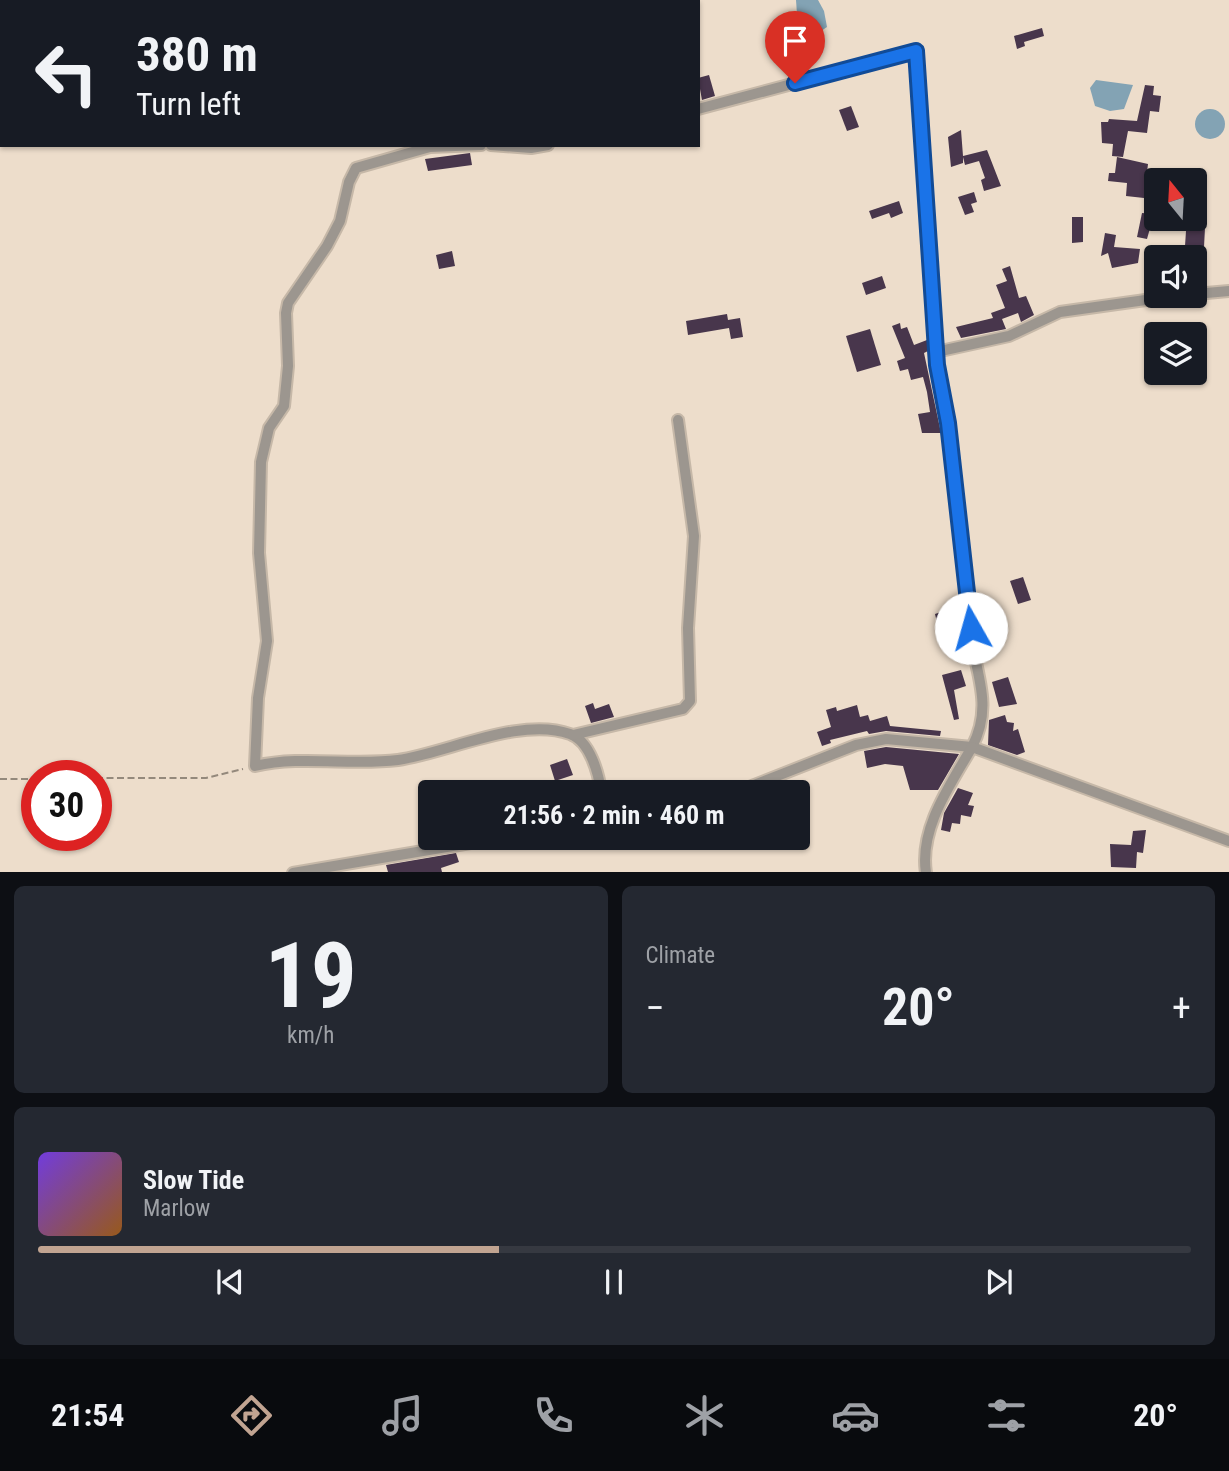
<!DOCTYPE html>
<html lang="en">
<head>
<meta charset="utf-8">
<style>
	:root { --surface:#171b24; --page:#242831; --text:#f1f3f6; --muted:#9ea1a6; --line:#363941; --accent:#c1a491 }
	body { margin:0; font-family:"Roboto Condensed",sans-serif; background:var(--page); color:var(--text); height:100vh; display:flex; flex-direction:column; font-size:26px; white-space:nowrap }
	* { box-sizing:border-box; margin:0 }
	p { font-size:23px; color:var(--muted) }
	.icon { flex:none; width:38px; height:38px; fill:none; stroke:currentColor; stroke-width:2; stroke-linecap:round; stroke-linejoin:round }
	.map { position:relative; height:872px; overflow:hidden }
	.panel { display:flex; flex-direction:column; gap:14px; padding:14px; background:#0d0f14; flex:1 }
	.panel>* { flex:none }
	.banner { position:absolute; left:0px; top:0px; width:700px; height:147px; box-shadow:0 2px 5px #0004; background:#171b24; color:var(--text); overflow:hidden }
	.needle { width:46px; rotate:342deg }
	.tools { position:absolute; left:1144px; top:168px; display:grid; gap:14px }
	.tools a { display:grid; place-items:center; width:63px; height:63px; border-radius:7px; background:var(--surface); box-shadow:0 2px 5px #0004; font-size:35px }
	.speed { position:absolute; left:21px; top:760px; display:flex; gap:14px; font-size:35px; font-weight:700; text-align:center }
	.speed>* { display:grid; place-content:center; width:91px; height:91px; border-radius:50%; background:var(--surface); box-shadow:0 2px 5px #0004; line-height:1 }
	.speed .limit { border:10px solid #d22; background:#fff; color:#111 }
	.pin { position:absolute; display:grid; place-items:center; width:60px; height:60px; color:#fff; margin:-72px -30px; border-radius:50% 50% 50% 0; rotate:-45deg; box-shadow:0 0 7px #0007 }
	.pin .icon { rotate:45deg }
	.me { position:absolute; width:77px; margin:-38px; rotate:353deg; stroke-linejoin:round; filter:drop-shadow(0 0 5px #0008) }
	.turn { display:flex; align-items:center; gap:24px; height:147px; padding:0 21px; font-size:32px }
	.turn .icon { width:91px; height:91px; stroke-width:2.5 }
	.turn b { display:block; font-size:49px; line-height:60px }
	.big { font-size:52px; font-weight:700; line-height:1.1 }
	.panel .tile { flex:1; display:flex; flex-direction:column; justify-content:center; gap:10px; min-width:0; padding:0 24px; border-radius:10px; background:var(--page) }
	.panel .dial { align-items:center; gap:0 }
	.dial b { font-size:91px; line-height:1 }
	.song { display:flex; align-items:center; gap:21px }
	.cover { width:84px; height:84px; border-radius:10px; background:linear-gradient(135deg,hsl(260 70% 55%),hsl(30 70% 35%)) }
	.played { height:7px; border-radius:4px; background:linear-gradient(90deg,var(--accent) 40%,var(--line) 40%) }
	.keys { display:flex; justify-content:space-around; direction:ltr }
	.heat { display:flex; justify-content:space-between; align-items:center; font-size:38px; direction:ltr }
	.panel .tiles { flex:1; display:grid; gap:14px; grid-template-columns:1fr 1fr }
	.tile:last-child { grid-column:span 2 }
	.trip { position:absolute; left:418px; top:780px; width:392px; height:70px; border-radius:7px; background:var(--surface); box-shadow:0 2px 5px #0004; font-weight:700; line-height:70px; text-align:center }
	.menu { display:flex; height:112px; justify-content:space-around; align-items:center; background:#090b0e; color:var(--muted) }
	.menu .icon { width:49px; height:49px }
	.menu .active { color:var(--accent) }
	.menu b { font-size:32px; color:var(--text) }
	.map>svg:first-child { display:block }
	.water { fill:#83a3b4 }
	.building { fill:#48364c }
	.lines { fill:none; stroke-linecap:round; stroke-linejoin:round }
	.minor-casing { stroke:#c6b8a8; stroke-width:14 }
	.path { stroke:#94897c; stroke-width:2; stroke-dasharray:7 3.5; stroke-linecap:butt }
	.minor { stroke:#9c968f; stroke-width:10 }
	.route-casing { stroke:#114b97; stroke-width:18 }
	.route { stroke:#1a73e8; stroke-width:12 }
</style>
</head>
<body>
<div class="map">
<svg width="1229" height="873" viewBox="0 0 1229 873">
	<rect width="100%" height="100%" fill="#edddcb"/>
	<g class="water">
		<path d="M796,0H818L824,11L827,27L812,37L798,28Z"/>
		<path d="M1096,80L1133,85L1124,109L1110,111L1095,106L1090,88Z"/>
		<circle cx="1210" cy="124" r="15"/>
	</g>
	<g class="building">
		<path d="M1042,28L1044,36L1024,42L1025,46L1017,49L1014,36Z"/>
		<path d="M709,75L715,96L702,100L698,78Z"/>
		<path d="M1145,85L1154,86L1153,95L1161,96L1159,112L1150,111L1147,133L1128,131L1123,157L1112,156L1113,144L1102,143L1101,122H1108L1109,119L1137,121Z"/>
		<path d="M851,106L859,127L847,131L839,110Z"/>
		<path d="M961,130L963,156L987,150L1001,186L984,191L981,180L985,178L979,161L965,165L963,157V163L951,167L948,137Z"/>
		<path d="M470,153L472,165L428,171L425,159Z"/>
		<path d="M1117,157L1148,164L1144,198L1126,196L1127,183L1108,181L1109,173H1115Z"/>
		<path d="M974,192L977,202L971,204L974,212L965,215L958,197Z"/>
		<path d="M899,201L903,213L891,218L889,213L872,219L869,211Z"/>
		<path d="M1142,213L1154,214L1147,239L1137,237Z"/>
		<path d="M1072,217H1083V242L1072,243Z"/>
		<path d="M1173,219L1200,221L1198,228H1205L1204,247L1185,246L1186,231L1172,229Z"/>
		<path d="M1105,233L1116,235L1114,247L1140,249L1138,263L1112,268L1108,253L1101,256Z"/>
		<path d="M452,251L455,266L439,269L436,255Z"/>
		<path d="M1010,266L1019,298L1026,296L1034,315L1021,322L1018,313L1002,319L1006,329L961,338L956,327L993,318L991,313L1005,308L996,285L1007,281L1002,269Z"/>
		<path d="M882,276L886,288L866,295L862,283Z"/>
		<path d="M727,314L728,320L740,318L743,337L731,339L729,328L688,335L686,321Z"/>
		<path d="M900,323L901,329L907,327L914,345L927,340L928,351L924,353L941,433H922L918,414L930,412L927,392L923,377L911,380L908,369L900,371L897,361L905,358L892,326Z"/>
		<path d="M870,329L881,365L857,372L846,336Z"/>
		<path d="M1023,577L1031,600L1018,604L1010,581Z"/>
		<path d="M947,610L955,637L942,641L935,614Z"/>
		<path d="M961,670L966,686L954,690L959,719L954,720L942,675Z"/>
		<path d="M1008,677L1017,704L999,707L992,682Z"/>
		<path d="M593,703L595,709L609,704L614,717L591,723L585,706Z"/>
		<path d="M857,705L860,717L868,715L870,721L887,716L890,726L941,731L940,736L886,731L869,734L867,731L830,740L831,743L822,746L817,732L831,727L826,710L836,707L837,711Z"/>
		<path d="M1005,715L1007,722L1014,723L1013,731L1018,729L1025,752L1017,755L988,745L989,720Z"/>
		<path d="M886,747L959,754L938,790H910L903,766L885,764L867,768L864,751Z"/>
		<path d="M567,759L573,775L555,781L550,765Z"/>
		<path d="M958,788L973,793L968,805L974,806L971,817L961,815L960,824L952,823L950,832L941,830L944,813Z"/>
		<path d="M1146,830L1143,853L1137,852L1136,868L1111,867L1110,844L1131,845L1133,831Z"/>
		<path d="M456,853L459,862L441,868L442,872H388L386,865Z"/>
	</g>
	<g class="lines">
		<defs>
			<g id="minor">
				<path d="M473,0V2"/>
				<path d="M0,76L2,77"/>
				<path d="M698,109L916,51L937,365L948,423L974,654C982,688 989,715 972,747L886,739L856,745L734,793"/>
				<path d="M481,145L430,147L356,168L349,182L340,221L327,246L288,303L286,313L288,366L284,406L269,428L261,462L259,553L267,641L258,698L255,766C302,755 350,766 398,760C447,753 521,716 570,734C590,741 599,774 601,793"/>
				<path d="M491,145L531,148L548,145"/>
				<path d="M1195,294L1229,291"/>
				<path d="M936,352L1009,336L1060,312L1174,296"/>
				<path d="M573,735L683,709L690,701L688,628L694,536L678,420"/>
				<path d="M293,873L500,838"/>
				<path d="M926,873C919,828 951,784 972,747L1229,841"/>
			</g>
		</defs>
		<use href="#minor" class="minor-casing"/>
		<g class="path">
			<path d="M96,778H206L243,769"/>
			<path d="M0,779H37"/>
		</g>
		<use href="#minor" class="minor"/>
	</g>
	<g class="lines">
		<defs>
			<path id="route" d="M795,83L916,51L937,365L948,423L971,628"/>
		</defs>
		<use href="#route" class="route-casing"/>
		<use href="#route" class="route"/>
	</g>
</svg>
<div class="tools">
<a><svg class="needle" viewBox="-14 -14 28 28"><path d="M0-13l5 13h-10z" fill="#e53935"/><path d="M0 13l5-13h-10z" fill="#9ea1a6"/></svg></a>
<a><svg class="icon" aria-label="sound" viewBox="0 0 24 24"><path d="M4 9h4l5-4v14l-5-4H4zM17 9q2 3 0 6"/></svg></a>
<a><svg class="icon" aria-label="layers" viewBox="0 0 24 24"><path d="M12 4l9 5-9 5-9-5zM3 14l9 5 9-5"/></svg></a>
</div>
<div class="speed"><div class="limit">30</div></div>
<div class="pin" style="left:795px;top:83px;background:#d93025"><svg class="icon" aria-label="arrive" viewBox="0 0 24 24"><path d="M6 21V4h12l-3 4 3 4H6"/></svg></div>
<svg class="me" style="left:971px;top:628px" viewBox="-20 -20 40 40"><circle r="19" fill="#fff"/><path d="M0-13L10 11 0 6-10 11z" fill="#1a73e8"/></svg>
<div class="trip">21:56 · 2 min · 460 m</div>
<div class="banner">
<div class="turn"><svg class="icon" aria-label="left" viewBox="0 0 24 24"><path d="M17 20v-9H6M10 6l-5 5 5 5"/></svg><div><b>380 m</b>Turn left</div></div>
</div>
</div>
<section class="panel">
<div class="tiles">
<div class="tile dial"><b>19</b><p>km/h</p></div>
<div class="tile"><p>Climate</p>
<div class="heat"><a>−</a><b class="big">20°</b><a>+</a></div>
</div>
<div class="tile">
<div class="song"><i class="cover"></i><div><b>Slow Tide</b><p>Marlow</p></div></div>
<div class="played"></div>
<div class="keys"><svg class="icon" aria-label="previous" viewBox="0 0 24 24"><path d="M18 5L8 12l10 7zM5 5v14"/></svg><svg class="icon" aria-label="pause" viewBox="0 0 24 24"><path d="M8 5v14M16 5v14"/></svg><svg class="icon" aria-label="next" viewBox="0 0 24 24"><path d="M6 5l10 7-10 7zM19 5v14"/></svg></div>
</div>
</div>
</section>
<nav class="menu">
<b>21:54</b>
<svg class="icon active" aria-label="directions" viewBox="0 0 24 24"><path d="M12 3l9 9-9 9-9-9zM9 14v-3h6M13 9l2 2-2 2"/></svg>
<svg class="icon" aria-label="music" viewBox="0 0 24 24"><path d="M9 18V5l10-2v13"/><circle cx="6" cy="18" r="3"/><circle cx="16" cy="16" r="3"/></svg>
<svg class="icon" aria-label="phone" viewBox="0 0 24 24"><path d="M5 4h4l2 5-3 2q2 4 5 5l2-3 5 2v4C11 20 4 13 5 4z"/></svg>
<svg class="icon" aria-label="climate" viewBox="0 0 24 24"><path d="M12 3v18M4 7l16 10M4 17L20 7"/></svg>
<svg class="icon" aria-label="car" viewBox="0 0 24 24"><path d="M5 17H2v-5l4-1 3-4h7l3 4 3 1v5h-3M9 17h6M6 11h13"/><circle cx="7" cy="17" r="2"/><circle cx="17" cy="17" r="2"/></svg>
<svg class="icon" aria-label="filters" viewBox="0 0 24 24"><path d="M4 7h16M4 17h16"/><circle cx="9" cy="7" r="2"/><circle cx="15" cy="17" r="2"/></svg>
<b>20°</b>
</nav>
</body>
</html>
